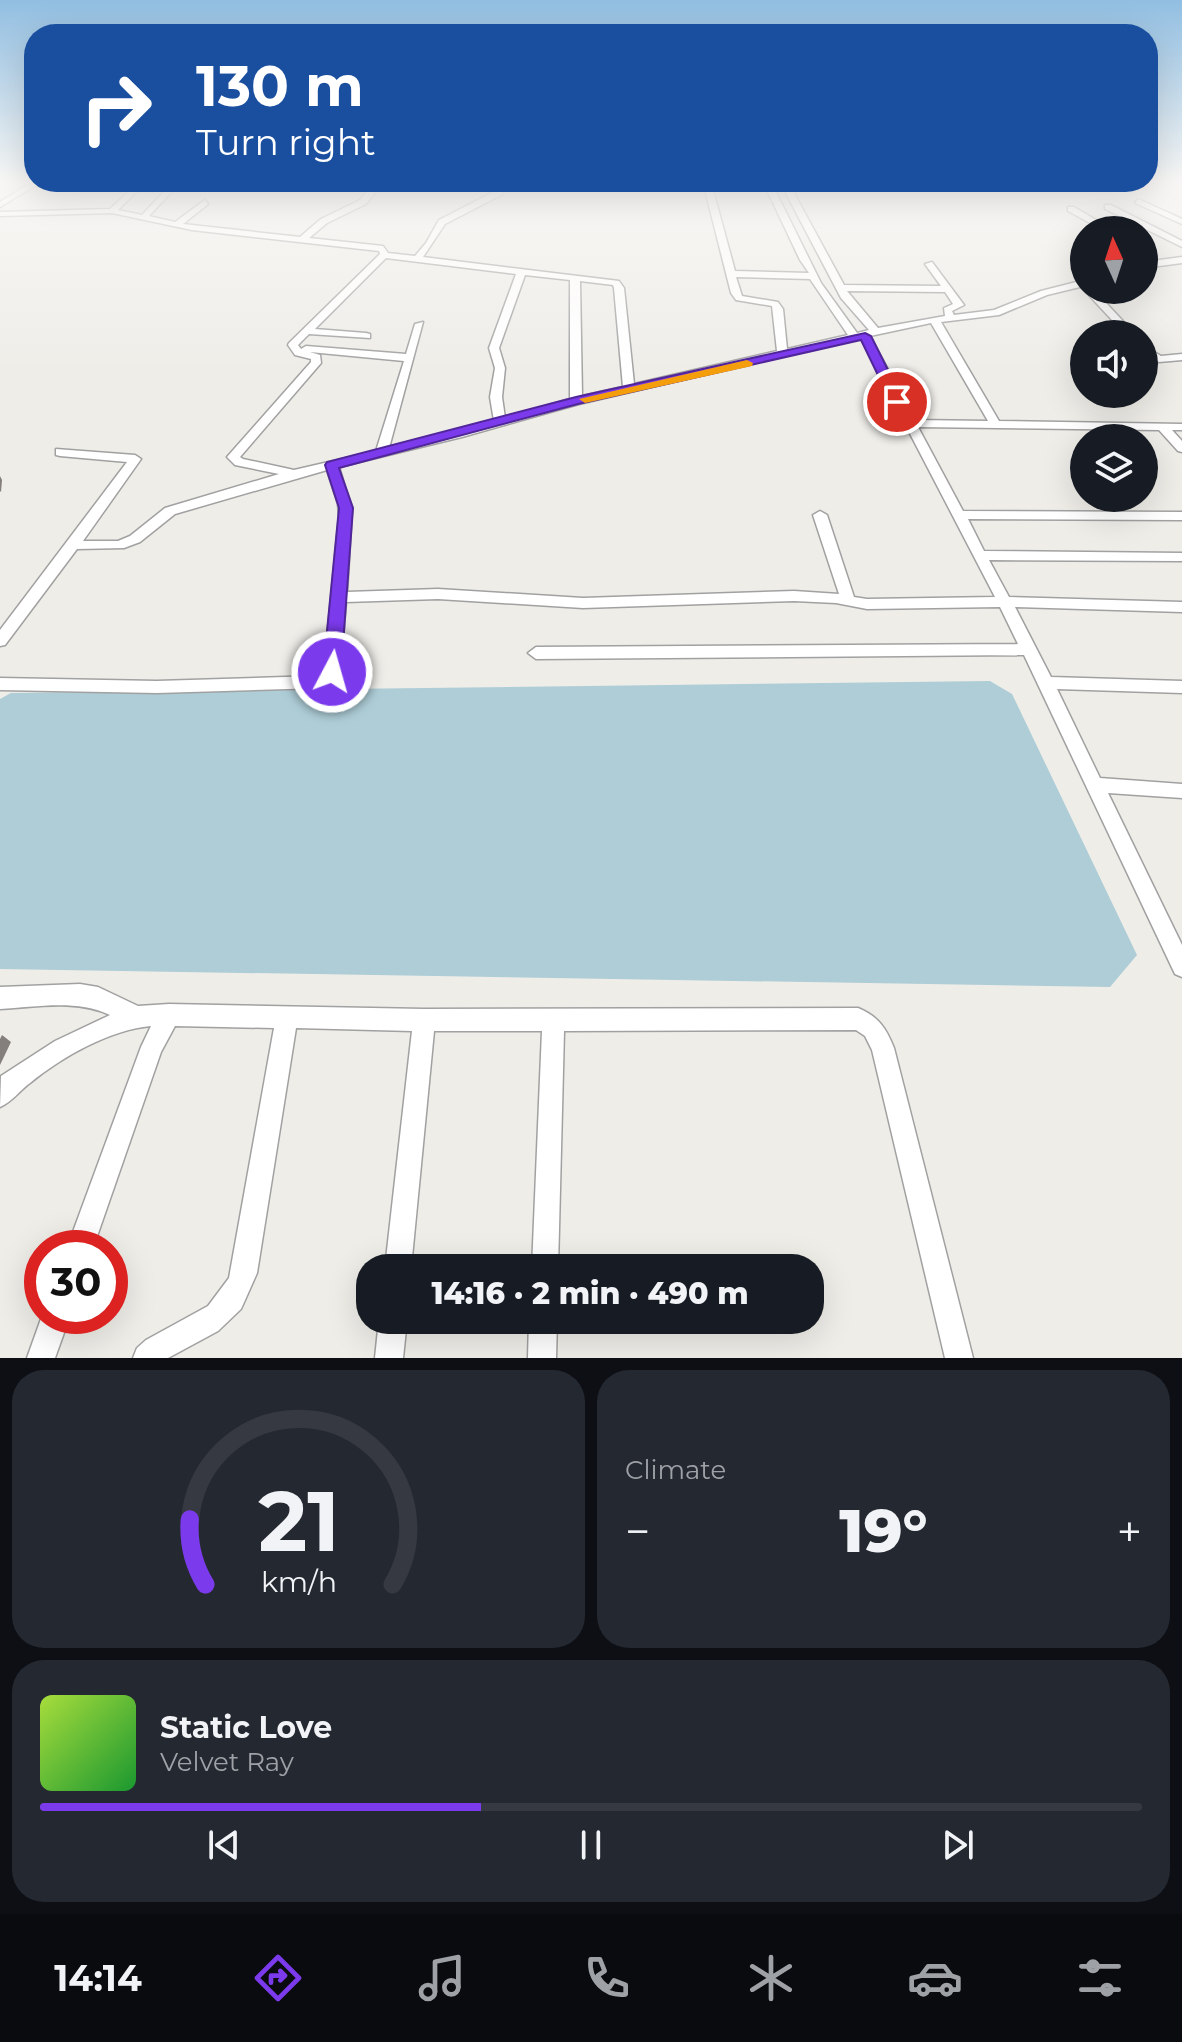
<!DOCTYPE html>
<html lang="en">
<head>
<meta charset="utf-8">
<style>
	:root { --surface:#171b24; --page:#242831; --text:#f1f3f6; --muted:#9ea1a6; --line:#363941; --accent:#7c3aed }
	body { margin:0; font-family:Montserrat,sans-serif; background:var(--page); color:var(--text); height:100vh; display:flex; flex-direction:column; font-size:30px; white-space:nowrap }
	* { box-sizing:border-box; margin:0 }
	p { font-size:26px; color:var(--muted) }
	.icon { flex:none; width:44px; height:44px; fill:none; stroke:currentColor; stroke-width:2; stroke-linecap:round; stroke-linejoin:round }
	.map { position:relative; height:1358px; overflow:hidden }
	.details { display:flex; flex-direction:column; gap:12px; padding:12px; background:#0d0f14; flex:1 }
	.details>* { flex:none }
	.guide { position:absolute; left:24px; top:24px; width:1134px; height:168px; border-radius:32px; box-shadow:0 8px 32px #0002; background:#1a4fa0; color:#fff; overflow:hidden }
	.needle { width:52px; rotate:357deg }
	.tools { position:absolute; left:1070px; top:216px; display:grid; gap:16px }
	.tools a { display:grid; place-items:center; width:88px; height:88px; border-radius:50%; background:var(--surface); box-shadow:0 8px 32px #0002; font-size:40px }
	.speed { position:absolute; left:24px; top:1230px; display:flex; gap:16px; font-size:40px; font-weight:700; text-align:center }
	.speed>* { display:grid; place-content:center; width:104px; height:104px; border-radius:50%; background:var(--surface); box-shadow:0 8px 32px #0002; line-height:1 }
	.speed .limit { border:12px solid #d22; background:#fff; color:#111 }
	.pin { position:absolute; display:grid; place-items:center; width:68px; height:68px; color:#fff; margin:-34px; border:4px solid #fff; border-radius:50%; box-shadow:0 2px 8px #0007 }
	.me { position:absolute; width:88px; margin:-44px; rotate:6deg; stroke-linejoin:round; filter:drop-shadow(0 0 6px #0008) }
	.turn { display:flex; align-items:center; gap:28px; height:168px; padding:0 40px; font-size:36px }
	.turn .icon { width:104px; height:104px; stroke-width:2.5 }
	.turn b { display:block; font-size:56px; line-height:68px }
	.big { font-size:60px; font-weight:800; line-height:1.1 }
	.details .tile { flex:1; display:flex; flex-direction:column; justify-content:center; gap:12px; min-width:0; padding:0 28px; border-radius:32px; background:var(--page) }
	.details .dial { align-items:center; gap:0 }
	.dial svg { height:208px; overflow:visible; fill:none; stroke:var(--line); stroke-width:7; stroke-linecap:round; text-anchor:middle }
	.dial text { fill:var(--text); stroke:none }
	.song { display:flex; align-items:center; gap:24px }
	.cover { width:96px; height:96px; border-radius:12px; background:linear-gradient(135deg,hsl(80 70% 55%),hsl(130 70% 35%)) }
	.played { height:8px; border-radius:4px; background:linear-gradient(90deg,var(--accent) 40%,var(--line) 40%) }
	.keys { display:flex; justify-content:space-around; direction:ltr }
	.heat { display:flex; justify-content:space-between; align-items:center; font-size:44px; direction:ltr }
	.details .tiles { flex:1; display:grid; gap:12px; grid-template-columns:1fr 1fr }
	.tile:last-child { grid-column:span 2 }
	.trip { position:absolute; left:356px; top:1254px; width:468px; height:80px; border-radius:32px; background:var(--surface); box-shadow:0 8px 32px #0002; font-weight:800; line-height:80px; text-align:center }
	.tab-bar { display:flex; height:128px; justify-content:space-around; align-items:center; background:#090b0e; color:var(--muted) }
	.tab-bar .icon { width:56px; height:56px }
	.tab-bar .current { color:var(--accent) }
	.tab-bar b { font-size:36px; color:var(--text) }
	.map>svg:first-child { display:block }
	.water { fill:#aecdd7 }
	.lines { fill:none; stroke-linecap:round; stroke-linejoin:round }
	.street-casing { stroke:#a1a1a1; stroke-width:3 }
	.street { fill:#fff; fill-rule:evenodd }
	.shaded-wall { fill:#847f7c }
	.route { fill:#7c3aed; stroke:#51269a; stroke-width:2 }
	.slow { fill:#f59e0b }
</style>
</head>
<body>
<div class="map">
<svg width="1182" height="1358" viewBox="0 0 1182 1358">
	<rect width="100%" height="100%" fill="#efede8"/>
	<path class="water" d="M990,681L1012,694L1137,955L1110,987L0,969V699L11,693Z"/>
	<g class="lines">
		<defs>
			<g id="street">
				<path d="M34,181L41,182L0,207V202Z"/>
				<path d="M173,182H181L149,216L175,222L205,200L208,204L183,224L300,237L321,219L360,200L375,182H383L366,204L327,223L309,238L383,246L388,253L415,256L426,243L439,220L497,190H503V194L445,224L423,257L619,281L624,288L634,384L777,351L772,306L736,300L731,293L705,190L709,188L713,190L735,271L809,273L800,260L767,190L774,188L821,283L857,333L869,330L841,298L780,182H788L844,285L941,286L925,264L932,262L964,305L952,311L954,315L994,310L1041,291L1084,280V286L1047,295L999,315L941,322L999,421L1182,424V430H1172L1182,441V452L1178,451L1159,430L918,427L963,511L1182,512V520L968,519L984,551L1182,553V561L989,560L1009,597L1182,602V612L1015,607L1051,677L1182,681V693L1057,689L1100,778L1182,784V798L1108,793L1182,945V977L1175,974L1024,655L536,659L528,653L536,647L1018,644L1000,607L867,609L836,603L794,601L583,608L438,599L346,602L340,672L326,686L320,688L157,693L0,690V678L157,681L316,676L324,669L339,517L338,504L327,470L175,514L140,542L124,548L77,549L5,645L0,646V630L127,462L60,456L56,455V449L135,455L141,459L83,541H118L130,536L165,508L279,474L235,465L227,457L311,362V359L295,355L288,345L289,343L380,254L379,251L192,230L112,213L0,216V212L110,209L134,187L137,191L118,210L142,215ZM386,258L516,274L489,348L495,368L490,397L494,421L389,448L423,322L415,324L406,354L306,346L301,349L298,345L309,334L370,338V334L366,333L315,329ZM525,275L570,280V399L505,418L502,397L505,368L499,348ZM736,277L810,279L848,335L787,349L783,309L778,302L742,296ZM580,281L613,285L614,288L623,387L582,396ZM847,291L945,292L953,304L944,308L945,316L878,328ZM931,323L988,421L915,420L870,336ZM861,338L904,421L902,423L906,426L995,597L867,599L854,597L827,515L820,511L813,515L839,594L794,591L583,598L438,589L347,592L352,510L339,467L462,437L579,404ZM310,352L404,361L376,451L294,470L243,459L240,457L321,363L320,355Z"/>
				<path d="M1138,199L1182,219V224L1135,203Z"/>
				<path d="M1105,205H1111L1182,241V247L1105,209Z"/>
				<path d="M1068,207H1074L1113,230H1103L1068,211Z"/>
				<path d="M1182,257V263L1144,268V262Z"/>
				<path d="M1084,290H1094L1135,334H1125Z"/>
				<path d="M1144,346L1161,356L1182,354V360L1159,362L1144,354Z"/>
				<path d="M80,984L98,987L138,1006L169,1004L424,1009L858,1008C879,1017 886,1028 894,1048L973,1358H945L872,1050L865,1036L856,1030L564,1031L558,1268H532L542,1031H434L411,1268H385L412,1031L296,1028L257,1273L241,1309L218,1331L168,1358H133L137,1348L146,1340L208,1306L229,1278L274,1028L175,1026L161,1052L93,1248H67L141,1047L151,1026C109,1030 62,1057 30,1083C19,1091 12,1102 0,1107L1,1076L55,1041L110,1015C77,999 36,1007 0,1009V987Z"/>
				<path d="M42,1316H70L55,1358H27Z"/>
				<path d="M379,1320H407L403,1358H375Z"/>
				<path d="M529,1320H557L556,1358H528Z"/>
			</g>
		</defs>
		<use href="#street" class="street-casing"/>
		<use href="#street" class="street"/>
	</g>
	<g class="shaded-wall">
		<path d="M0,476L2,480L1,492L0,491Z"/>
		<path d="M2,1035L11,1042L0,1065V1039Z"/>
	</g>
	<linearGradient id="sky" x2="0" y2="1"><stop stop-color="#91bee1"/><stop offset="0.49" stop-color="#f8f7f5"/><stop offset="1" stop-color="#f8f7f5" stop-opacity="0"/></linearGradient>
	<rect width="1182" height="371" fill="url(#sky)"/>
	<path class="route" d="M865,333L871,336L904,402L902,404L891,402L861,340L578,404L339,468L353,508L341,672L332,678L325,676L323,672L339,508L325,465L327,462L576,397Z"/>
	<path class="slow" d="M747,360L753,363L752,366L585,403L579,399Z"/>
</svg>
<div class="tools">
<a><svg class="needle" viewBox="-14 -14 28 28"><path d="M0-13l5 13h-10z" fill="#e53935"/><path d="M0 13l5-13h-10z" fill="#9ea1a6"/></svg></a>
<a><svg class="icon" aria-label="sound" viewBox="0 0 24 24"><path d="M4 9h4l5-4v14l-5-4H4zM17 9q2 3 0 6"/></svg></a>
<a><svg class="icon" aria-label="layers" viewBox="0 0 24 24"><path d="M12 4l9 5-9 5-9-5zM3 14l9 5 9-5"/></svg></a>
</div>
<div class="speed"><div class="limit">30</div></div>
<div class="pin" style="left:897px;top:402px;background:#d93025"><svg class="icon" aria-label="arrive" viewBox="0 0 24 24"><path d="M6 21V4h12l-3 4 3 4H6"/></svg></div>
<svg class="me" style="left:332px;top:672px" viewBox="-20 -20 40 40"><circle r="17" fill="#7c3aed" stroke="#fff" stroke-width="3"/><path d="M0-11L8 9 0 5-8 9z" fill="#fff"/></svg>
<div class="trip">14:16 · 2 min · 490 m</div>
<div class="guide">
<div class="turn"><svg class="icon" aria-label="right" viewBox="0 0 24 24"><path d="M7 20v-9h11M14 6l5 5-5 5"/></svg><div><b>130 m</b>Turn right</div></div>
</div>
</div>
<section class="details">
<div class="tiles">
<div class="tile dial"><svg viewBox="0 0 100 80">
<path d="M14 69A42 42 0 1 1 86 69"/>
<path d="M14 69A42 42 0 0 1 8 44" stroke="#7c3aed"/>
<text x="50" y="56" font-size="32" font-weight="700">21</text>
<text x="50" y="72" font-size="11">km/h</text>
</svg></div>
<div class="tile"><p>Climate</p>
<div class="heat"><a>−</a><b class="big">19°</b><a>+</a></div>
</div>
<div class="tile">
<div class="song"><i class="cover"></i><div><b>Static Love</b><p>Velvet Ray</p></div></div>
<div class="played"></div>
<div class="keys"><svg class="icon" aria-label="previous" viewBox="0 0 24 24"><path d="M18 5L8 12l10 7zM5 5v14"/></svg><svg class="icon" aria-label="pause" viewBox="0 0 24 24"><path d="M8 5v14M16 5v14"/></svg><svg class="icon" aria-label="next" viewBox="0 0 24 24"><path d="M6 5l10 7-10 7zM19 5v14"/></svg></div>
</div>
</div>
</section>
<nav class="tab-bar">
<b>14:14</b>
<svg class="icon current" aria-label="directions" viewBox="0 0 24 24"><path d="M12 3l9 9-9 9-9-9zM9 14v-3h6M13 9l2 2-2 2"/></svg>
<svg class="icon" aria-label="music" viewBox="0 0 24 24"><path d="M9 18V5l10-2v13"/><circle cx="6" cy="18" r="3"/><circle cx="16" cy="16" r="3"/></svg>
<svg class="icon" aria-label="phone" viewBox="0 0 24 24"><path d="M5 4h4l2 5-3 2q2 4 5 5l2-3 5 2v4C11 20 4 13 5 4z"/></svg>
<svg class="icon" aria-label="climate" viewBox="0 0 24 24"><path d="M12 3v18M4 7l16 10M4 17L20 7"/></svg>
<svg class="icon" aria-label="car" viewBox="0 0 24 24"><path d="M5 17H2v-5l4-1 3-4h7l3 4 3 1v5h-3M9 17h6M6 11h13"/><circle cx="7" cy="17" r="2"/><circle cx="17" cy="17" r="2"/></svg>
<svg class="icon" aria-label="filters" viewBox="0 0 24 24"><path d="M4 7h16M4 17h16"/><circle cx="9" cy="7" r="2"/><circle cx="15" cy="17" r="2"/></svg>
</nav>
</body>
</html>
